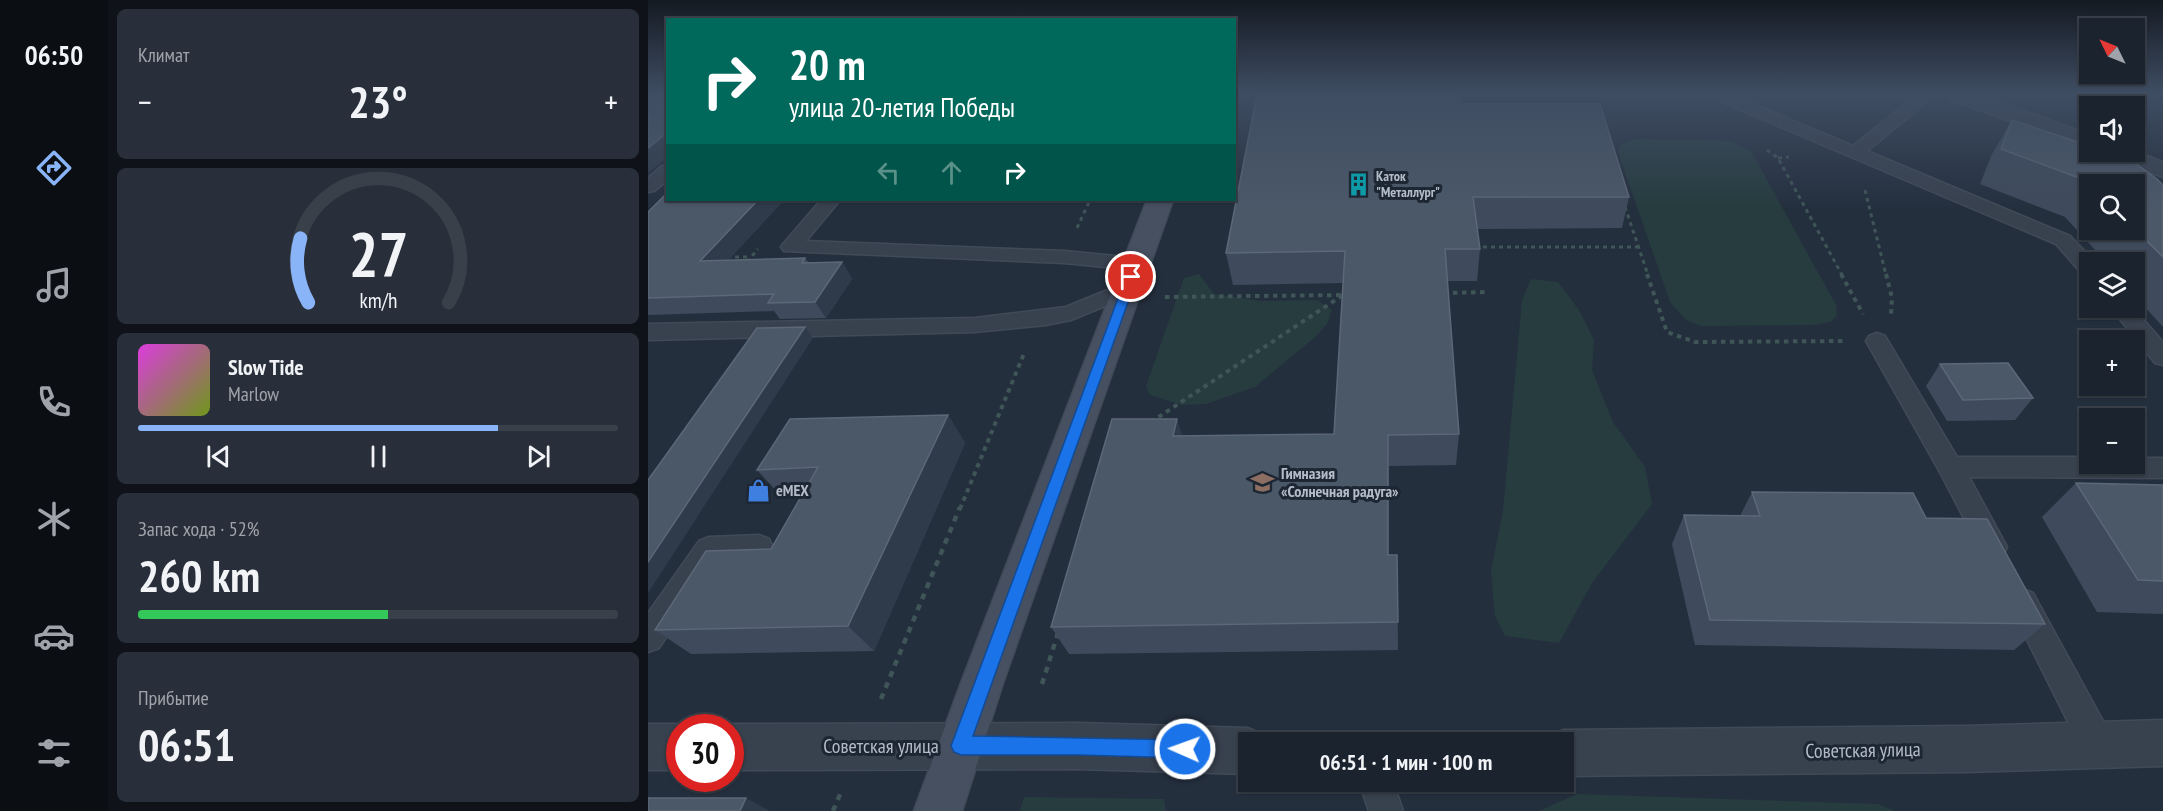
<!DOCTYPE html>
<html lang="ru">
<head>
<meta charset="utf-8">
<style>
	:root { --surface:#1b232e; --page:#282f3a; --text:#f1f3f6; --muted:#a0a4aa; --line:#39404a; --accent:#8ab4f8 }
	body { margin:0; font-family:"PT Sans Narrow",sans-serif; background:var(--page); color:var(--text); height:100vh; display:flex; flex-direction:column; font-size:22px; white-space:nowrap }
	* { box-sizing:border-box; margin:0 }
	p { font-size:20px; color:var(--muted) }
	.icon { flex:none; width:33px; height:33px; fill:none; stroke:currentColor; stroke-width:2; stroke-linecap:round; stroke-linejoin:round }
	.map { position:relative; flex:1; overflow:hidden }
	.sheet { display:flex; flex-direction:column; gap:9px; padding:9px; background:#0f1319; width:540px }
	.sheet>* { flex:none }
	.top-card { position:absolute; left:18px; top:18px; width:570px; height:183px; border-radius:0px; box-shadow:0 2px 4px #0004,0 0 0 2px var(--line); background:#00695c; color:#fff; overflow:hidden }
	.needle { width:39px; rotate:313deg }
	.controls { position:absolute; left:1431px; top:18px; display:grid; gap:12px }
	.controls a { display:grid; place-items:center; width:66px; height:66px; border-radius:0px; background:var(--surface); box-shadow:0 2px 4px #0004,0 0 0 2px var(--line); font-size:30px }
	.speed { position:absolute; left:18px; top:714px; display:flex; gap:12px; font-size:30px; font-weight:700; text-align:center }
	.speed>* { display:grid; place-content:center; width:78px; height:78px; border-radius:50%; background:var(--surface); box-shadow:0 2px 4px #0004,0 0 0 2px var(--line); line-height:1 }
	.speed .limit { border:9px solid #d22; background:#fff; color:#111 }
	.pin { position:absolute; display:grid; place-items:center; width:51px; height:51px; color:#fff; margin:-26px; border:3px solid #fff; border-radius:50%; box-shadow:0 2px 6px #0007 }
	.me { position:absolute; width:66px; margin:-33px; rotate:272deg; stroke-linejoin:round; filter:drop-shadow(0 0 4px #0008) }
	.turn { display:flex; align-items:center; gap:21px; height:126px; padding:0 24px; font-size:27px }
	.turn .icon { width:78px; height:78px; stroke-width:2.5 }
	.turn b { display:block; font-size:42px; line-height:51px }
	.lanes { display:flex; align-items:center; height:57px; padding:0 24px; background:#0003; justify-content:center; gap:30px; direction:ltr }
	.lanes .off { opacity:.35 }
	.big { font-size:45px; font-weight:700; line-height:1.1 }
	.sheet .widget { flex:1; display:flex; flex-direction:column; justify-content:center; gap:9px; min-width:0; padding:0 21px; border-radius:9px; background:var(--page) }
	.sheet .dial { align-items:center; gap:0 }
	.dial svg { height:156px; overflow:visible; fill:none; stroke:var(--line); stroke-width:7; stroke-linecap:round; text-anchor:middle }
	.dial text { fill:var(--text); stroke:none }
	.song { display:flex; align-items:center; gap:18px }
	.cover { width:72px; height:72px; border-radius:9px; background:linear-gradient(135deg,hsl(300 70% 55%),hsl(80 70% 35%)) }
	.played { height:6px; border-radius:3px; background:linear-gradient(90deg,var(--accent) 75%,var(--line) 75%) }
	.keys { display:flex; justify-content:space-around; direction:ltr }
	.heat { display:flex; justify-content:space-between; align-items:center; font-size:33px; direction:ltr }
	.charge { height:9px; border-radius:4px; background:linear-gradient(90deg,#34c759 52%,var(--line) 0) }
	.trip { position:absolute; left:590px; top:732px; width:336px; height:60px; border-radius:0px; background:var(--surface); box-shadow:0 2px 4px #0004,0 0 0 2px var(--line); font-weight:700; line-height:60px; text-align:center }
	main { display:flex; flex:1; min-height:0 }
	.menu { display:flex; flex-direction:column; width:108px; justify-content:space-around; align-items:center; background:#0b0e12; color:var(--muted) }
	.menu .icon { width:42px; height:42px }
	.menu .current { color:var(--accent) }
	.menu b { font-size:27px; color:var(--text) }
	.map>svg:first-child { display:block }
	.green { fill:#263c3f }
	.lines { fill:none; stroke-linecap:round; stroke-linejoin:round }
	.lane-casing { stroke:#414a57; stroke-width:3 }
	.street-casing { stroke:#414a57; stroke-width:3 }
	.secondary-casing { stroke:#414a57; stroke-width:3 }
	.path-far2 { stroke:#3f5557; stroke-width:3; stroke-dasharray:4 4; stroke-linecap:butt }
	.path-far1 { stroke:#3f5557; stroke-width:4; stroke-dasharray:4.5 4.5; stroke-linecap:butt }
	.path { stroke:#3f5557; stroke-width:4.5; stroke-dasharray:6 6; stroke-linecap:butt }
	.lane { fill:#38414e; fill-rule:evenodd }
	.street { fill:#38414e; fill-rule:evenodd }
	.secondary { fill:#465061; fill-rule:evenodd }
	.wall { fill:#3f4b5c; fill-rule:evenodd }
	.shaded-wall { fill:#2f3b4b }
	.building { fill:#4b5868; stroke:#5c6777; stroke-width:1.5 }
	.route { fill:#1a73e8; stroke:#114b97; stroke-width:1.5 }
	.labels { text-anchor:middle; stroke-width:6; stroke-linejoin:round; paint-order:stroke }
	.far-poi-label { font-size:14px; font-weight:bold; fill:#b4bcc9; stroke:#1d2633; text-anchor:start }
	.poi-label { font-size:16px; font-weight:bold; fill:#b4bcc9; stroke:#1d2633; text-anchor:start }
	.near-street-label { font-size:20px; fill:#b4bcc9; stroke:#1d2633 }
</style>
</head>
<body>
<main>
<nav class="menu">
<b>06:50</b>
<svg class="icon current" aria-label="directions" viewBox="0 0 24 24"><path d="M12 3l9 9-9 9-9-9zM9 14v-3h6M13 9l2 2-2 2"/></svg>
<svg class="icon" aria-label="music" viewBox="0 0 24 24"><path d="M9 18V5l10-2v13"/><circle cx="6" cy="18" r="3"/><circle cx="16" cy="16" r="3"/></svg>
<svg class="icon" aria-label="phone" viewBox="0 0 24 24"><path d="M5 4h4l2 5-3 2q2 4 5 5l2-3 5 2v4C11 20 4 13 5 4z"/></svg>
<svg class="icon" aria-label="climate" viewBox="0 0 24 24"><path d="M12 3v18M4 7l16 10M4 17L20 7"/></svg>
<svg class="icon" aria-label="car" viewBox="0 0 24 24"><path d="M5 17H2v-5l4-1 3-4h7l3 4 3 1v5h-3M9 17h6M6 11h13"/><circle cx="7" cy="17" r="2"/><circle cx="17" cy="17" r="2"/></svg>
<svg class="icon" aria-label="filters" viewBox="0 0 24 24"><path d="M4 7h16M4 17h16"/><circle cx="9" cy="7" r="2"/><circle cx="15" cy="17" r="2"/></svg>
</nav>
<section class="sheet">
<div class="widget"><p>Климат</p>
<div class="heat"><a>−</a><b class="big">23°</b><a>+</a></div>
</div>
<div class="widget dial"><svg viewBox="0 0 100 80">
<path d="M14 69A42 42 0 1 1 86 69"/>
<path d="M14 69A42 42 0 0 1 10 36" stroke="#8ab4f8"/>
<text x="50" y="56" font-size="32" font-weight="700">27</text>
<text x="50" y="72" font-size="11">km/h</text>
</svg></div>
<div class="widget">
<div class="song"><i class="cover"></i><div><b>Slow Tide</b><p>Marlow</p></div></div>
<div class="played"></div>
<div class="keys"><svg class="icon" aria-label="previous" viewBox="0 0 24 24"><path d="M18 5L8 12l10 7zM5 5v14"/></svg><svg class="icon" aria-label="pause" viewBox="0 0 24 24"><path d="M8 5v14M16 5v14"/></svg><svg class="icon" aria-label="next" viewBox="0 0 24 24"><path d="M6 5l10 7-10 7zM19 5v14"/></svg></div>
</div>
<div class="widget"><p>Запас хода · 52%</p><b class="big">260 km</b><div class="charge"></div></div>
<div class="widget"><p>Прибытие</p><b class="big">06:51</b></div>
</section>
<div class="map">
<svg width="1515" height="811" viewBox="0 0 1515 811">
	<rect width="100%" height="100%" fill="#242f3e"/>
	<g class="green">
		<path d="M987,139L1072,140L1084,142L1103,151L1188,305L1189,316L1182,322L1166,325L1053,326L1038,320L1022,302L970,152L972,145Z"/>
		<path d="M551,274L566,294L612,301L669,300L684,310L679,324L666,338L607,387L558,404L534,405L502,395L498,386L536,278Z"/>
		<path d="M883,279L910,282L931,310L946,340L944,370L965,422L997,467L1004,504L944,583L911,643L857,636L847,616L843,571L855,511L874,300Z"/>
		<path d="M929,794L1230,804L1247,811H891Z"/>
		<path d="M376,797L516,799L518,811H372Z"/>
	</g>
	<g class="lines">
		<defs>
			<g id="lane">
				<path d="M1060,94H1082L1205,146L1270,94H1288L1219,151L1422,236L1447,262H1442V276L1435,275L1408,244L1062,97Z"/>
				<path d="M20,165V180L6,191L0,192V178L14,166Z"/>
				<path d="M173,200H192L158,241L416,251L488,258L495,259L498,264L495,269L488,270L416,263L136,251L133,247L136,243Z"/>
				<path d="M479,282L486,284L489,289L486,294L423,320L398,325L327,332L0,340V324L327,318L418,307Z"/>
				<path d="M1463,308H1485L1515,342V365L1507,363Z"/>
				<path d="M1229,333L1237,336L1309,457H1442V464H1486V458H1515V478L1321,477L1359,547L1355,555L1345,559L1335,555L1293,474L1218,341L1221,336Z"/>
				<path d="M111,535L121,539L125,547L121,555L111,559L69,561L11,648L0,652V613L51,541L61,537Z"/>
				<path d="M1375,589L1385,593L1462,734L1466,746L1462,758L1450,762L1438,758L1360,602L1365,593Z"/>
				<path d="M711,782H745L755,811H721Z"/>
			</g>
			<g id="street">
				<path d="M1298,94H1330L1442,135V150L1301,99Z"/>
				<path d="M1486,151L1515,162V177L1458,157L1454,152Z"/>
				<path d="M1515,720V766L1318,772L915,776V742H897L899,737L915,730L1318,726Z"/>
				<path d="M431,723L600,728L616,735L619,742H600V774L431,769L82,770V728H74L82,724Z"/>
				<path d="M0,724H32L40,728H32V770H0Z"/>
			</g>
			<path id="secondary" d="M499,200H525L355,683L314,811H266L313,683Z"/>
		</defs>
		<use href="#lane" class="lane-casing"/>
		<use href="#street" class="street-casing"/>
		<use href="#secondary" class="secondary-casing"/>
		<g class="path-far2">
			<path d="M1119,150L1130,158L1194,275"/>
			<path d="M1130,158L1141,157"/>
			<path d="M1217,190L1238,275"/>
			<path d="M977,207L1000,275"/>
			<path d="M429,228L442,200"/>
			<path d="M835,247H990"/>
			<path d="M79,257H103"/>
			<path d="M99,262L110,249"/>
		</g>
		<g class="path-far1">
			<path d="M999,274L1019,332L1047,342L1198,341"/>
			<path d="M1193,274L1215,314"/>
			<path d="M1238,274L1244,298L1243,314"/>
			<path d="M796,293L841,292"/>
			<path d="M517,297L699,295"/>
			<path d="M503,422L695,295"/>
			<path d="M312,509L377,351"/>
		</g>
		<g class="path">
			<path d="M394,684L410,633"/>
			<path d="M233,699L312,507"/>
			<path d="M185,811L193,792"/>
		</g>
		<use href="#lane" class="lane"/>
		<use href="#street" class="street"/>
		<use href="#secondary" class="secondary"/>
	</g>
	<g class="wall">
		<path d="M812,104L981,197L974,228L829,229L832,249L829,281H799L811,434L808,465L741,466V555H749L750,650L421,654L403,627L535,436L686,434L695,283L585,285L578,253Z"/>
		<path d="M1364,120L1515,185V327L1486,295V262H1458L1417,217L1332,184L1344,154ZM1442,184H1486V230H1442Z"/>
		<path d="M20,200H136L80,260L157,258L161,263L194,262L204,279L178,318L132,319L126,311L0,315V212Z"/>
		<path d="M1292,364L1385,398L1367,420L1299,421L1278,386Z"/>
		<path d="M300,415L317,443L226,651L43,654L7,630L123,549L153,497L135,498L109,470Z"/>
		<path d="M1428,483L1515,485V614L1449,612L1394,517Z"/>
		<path d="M1104,492L1278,518L1397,624L1366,650L1047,645L1024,544L1036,515L1092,516Z"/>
	</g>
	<g class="shaded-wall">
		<path d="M20,132V157L0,173V148Z"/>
		<path d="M110,200H136L65,277L52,261Z"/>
		<path d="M194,262L204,279L178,318L167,302Z"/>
		<path d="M157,327L165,338L0,593V562Z"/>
		<path d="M300,415L317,443L226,651L200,626Z"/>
		<path d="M529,419L539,450L525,436Z"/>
		<path d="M740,435L741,466V584L740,555Z"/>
		<path d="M98,798L122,811H92Z"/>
	</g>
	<g class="building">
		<path d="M0,94H20V132L0,148Z"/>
		<path d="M609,94H811L812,104H952L981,197H825L832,249H797L811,434L740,435V555H749L750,622L403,627L464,419H529L525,436L686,434L697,251L578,253Z"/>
		<path d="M1364,120L1442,146V152H1456L1484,161L1509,179L1515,185V257L1486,228V184H1445L1442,182L1353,149Z"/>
		<path d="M20,192V200H110L52,261L157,258L154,263L194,262L167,302L120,303L126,294L0,298V212Z"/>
		<path d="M157,327L0,562V480L109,328Z"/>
		<path d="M1360,363L1385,398L1315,400L1292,364Z"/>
		<path d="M300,415L200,626L7,630L58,551L123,549L170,467L109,470L142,419Z"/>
		<path d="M1428,483L1515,485V581L1490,580Z"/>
		<path d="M1104,492L1265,493L1278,518L1339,519L1397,624L1062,620L1036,515L1112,516Z"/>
		<path d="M0,798H98L92,811H0Z"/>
	</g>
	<linearGradient id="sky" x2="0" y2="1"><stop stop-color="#141a22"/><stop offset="0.45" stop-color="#3f4d63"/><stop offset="1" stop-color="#3f4d63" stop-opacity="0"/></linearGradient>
	<rect width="1515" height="208" fill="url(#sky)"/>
	<path class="route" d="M483,273L489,277L325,736L537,740L543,742L546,749L543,756L537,758L431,755H313L306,752L303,746L478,277Z"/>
	<defs>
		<symbol id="building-bare" viewBox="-9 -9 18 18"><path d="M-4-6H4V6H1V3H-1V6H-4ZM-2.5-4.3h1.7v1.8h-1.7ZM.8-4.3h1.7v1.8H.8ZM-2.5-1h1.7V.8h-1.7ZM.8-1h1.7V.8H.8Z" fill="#0f9aa8" stroke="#1d2633" stroke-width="2.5" paint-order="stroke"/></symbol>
		<symbol id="school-bare" viewBox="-9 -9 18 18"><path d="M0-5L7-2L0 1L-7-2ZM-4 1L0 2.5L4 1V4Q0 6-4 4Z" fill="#8d6e63" stroke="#1d2633" stroke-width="2.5" paint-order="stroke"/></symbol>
		<symbol id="shop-bare" viewBox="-9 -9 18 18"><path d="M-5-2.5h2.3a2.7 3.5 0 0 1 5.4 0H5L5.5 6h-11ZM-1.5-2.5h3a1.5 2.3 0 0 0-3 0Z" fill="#3f7fe0" stroke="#1d2633" stroke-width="2.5" paint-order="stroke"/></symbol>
	</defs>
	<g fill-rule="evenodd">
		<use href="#building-bare" x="694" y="168" width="33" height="33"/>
		<use href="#school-bare" x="598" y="466" width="33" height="33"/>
		<use href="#shop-bare" x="94" y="474" width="33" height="33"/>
	</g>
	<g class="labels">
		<g class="far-poi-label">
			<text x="728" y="181">Каток<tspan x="728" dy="16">"Металлург"</tspan></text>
		</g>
		<g class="poi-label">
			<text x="633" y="479">Гимназия<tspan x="633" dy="18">«Солнечная радуга»</tspan></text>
			<text x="128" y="496">eMEX</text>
		</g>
		<g class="near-street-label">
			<text x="233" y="753">Советская улица</text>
			<text transform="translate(1215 750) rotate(-1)" y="7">Советская улица</text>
		</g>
	</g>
</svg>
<div class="controls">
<a><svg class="needle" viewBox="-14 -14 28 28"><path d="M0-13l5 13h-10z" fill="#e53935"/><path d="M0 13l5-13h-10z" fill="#a0a4aa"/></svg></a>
<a><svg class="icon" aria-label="sound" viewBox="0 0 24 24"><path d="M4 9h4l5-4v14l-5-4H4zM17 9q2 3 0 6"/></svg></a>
<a><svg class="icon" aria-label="search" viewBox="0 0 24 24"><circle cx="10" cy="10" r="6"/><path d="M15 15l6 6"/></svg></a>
<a><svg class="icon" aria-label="layers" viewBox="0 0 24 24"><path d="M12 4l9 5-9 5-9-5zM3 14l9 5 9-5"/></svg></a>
<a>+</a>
<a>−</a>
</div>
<div class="speed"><div class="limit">30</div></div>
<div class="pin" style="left:483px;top:277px;background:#d93025"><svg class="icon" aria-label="arrive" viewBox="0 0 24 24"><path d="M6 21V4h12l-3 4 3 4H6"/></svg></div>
<svg class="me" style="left:537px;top:749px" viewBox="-20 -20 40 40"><circle r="17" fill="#1a73e8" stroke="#fff" stroke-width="3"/><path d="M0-11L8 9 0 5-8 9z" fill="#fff"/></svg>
<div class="trip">06:51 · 1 мин · 100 m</div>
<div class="top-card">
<div class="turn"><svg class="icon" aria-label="right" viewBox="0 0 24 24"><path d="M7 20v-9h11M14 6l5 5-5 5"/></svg><div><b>20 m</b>улица 20-летия Победы</div></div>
<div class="lanes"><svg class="icon off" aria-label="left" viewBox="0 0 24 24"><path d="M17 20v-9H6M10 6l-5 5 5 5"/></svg><svg class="icon off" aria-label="ahead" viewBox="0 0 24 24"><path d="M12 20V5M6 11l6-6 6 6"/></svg><svg class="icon" aria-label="right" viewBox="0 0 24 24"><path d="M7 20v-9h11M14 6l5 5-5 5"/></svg></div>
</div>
</div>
</main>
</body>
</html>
